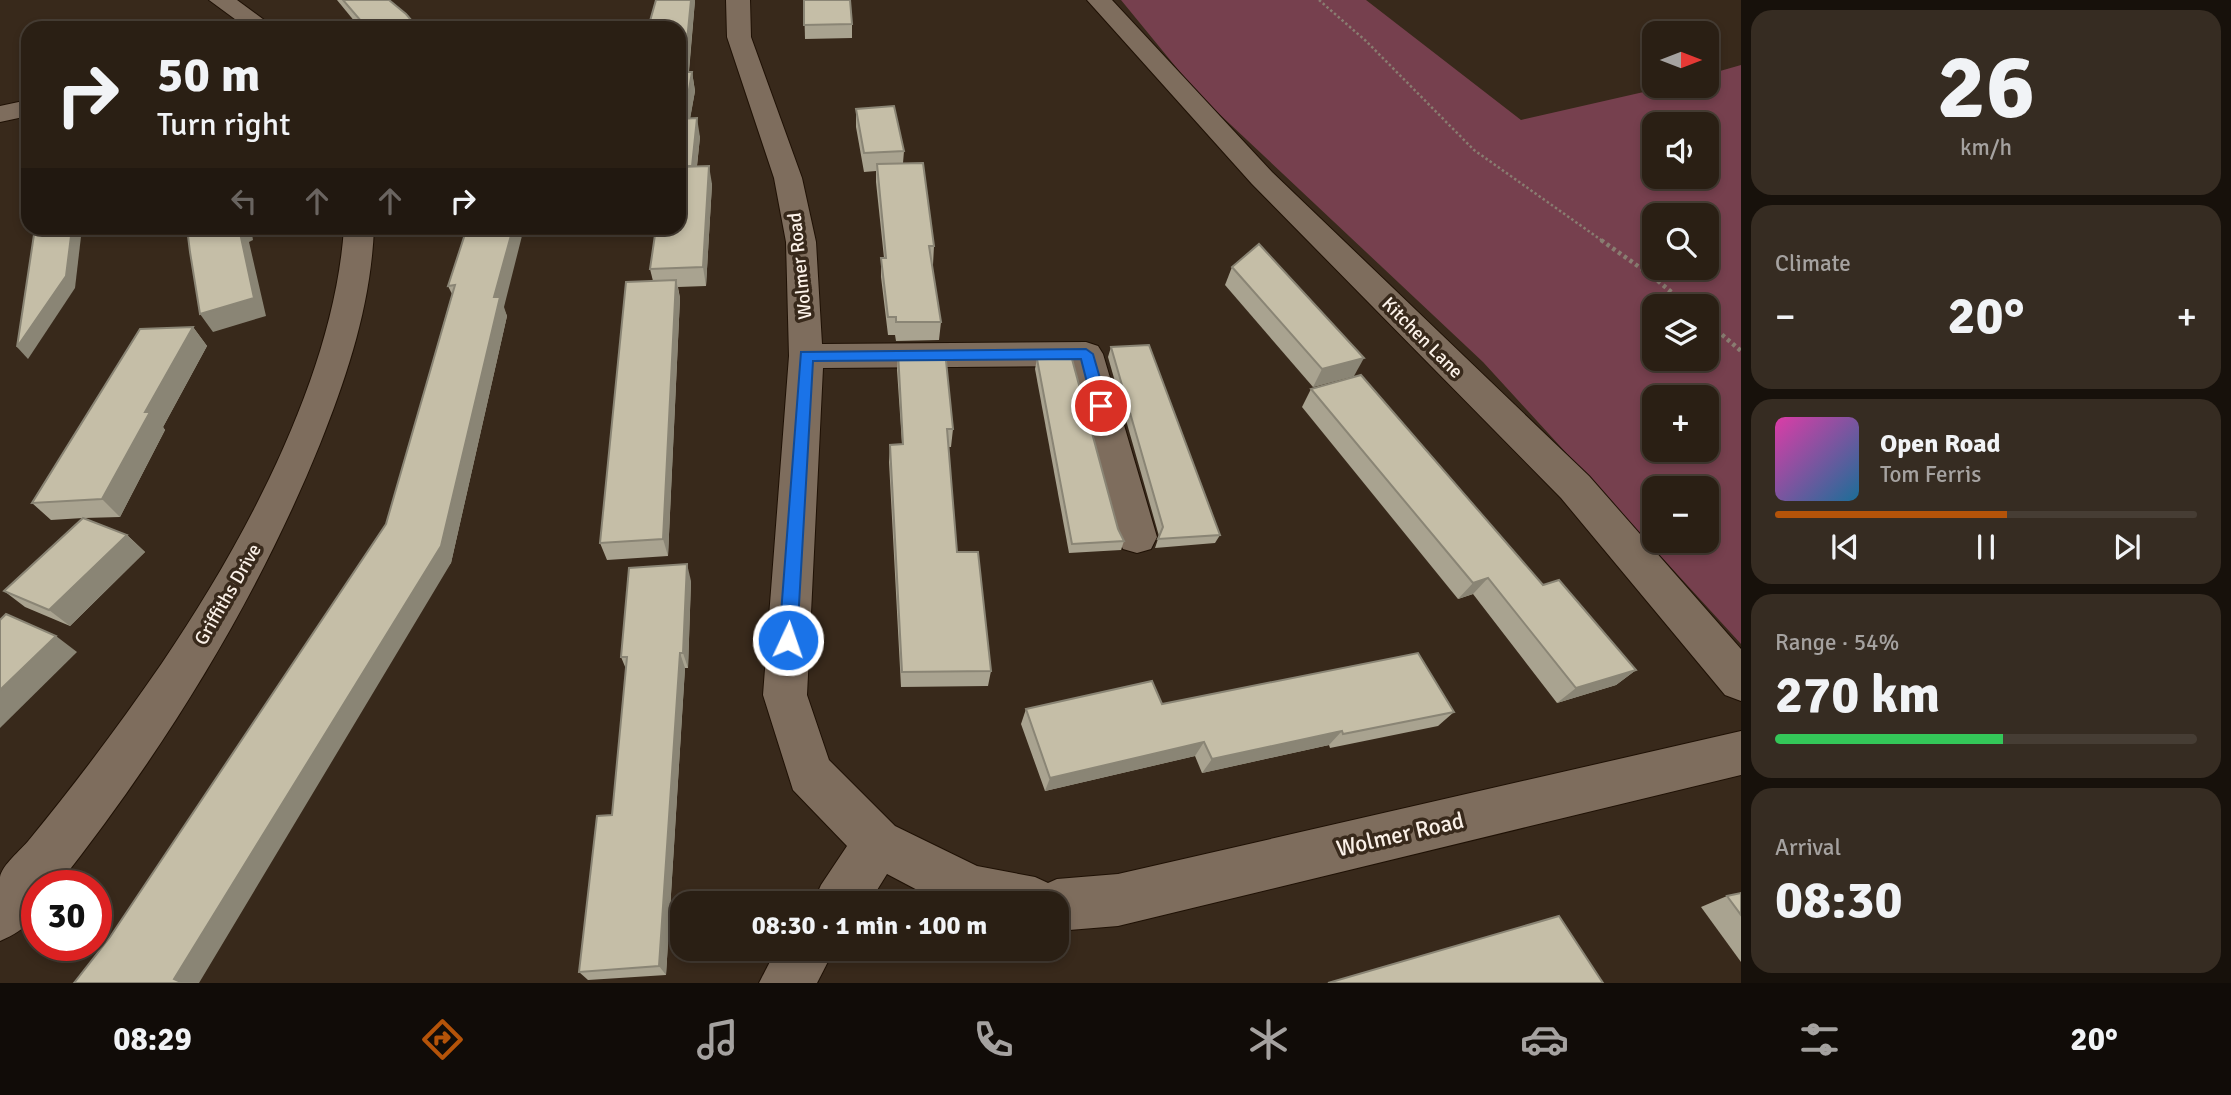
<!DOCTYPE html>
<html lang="en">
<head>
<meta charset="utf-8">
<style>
	:root { --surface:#2a1f14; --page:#362c22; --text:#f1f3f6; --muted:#a5a2a0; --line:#463d34; --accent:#b45309 }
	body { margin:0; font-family:Signika,sans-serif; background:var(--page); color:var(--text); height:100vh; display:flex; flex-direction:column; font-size:26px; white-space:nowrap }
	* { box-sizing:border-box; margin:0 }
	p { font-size:23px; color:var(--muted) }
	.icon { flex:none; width:38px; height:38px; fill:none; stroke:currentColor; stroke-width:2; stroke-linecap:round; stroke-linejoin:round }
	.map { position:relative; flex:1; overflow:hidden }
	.details { display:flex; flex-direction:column; gap:10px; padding:10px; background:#17110b; width:490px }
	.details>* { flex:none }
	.top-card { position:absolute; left:21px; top:21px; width:665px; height:214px; border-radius:21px; box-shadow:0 4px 10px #0003,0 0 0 2px var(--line); background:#2a1f14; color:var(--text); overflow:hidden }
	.needle { width:46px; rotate:90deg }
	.fabs { position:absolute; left:1642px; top:21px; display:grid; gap:14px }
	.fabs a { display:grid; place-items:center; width:77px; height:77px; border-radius:14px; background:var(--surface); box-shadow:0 4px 10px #0003,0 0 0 2px var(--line); font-size:35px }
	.speed { position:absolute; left:21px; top:870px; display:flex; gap:14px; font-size:35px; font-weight:700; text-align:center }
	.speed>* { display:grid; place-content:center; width:91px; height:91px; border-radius:50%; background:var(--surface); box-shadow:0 4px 10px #0003,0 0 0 2px var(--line); line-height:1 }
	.speed .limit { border:10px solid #d22; background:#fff; color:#111 }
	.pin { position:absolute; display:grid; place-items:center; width:60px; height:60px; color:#fff; margin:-30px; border:4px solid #fff; border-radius:50%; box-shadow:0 2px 7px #0007 }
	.me { position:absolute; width:77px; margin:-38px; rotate:3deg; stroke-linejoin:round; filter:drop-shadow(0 0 5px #0008) }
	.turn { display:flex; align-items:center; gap:24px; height:147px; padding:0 21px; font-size:32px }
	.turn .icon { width:91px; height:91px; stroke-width:2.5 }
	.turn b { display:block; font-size:49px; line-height:60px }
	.lanes { display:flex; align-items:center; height:66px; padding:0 21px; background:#0003; justify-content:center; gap:35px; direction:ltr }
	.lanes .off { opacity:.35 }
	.big { font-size:52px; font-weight:700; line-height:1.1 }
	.details .tile { flex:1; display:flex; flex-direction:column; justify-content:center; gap:10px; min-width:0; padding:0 24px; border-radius:21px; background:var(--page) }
	.details .dial { align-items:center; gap:0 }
	.dial b { font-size:91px; line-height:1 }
	.song { display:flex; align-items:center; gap:21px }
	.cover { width:84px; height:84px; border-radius:10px; background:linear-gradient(135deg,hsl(320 70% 55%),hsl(200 70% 35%)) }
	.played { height:7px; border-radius:4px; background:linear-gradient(90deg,var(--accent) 55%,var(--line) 55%) }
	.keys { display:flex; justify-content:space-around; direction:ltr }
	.heat { display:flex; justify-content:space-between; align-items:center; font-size:38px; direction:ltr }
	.charge { height:10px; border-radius:5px; background:linear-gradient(90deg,#34c759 54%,var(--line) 0) }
	.trip { position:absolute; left:670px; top:891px; width:399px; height:70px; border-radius:21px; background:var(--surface); box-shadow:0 4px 10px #0003,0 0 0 2px var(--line); font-weight:700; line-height:70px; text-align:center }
	.tabs { display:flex; height:112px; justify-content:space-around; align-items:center; background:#110c08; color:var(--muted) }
	.tabs .icon { width:49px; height:49px }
	.tabs .active { color:var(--accent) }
	.tabs b { font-size:32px; color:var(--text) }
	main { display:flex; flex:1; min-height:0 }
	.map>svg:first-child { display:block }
	.green { fill:#76404e; fill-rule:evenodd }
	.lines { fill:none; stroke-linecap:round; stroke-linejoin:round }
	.minor-casing { stroke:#1f1105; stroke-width:2 }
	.path-far1 { stroke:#897d71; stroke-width:2.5; stroke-dasharray:2.5 2.5; stroke-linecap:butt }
	.path { stroke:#897d71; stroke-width:4.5; stroke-dasharray:3.5 3.5; stroke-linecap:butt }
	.minor { fill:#7e6d5d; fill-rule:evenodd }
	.wall { fill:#a9a390 }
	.shaded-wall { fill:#8a8575 }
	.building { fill:#c5bea7; stroke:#8a8575; stroke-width:2 }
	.route { fill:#1a73e8; stroke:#114b97; stroke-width:2 }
	.labels { text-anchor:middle; stroke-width:7; stroke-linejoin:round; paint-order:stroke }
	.street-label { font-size:19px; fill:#fbf1e8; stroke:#38291b }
	.near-street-label { font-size:23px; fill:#fbf1e8; stroke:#38291b }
</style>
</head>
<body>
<main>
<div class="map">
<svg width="1741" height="983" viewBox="0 0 1741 983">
	<rect width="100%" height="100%" fill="#38291b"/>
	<path class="green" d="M1121,0H1366L1521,120L1670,86H1706V75L1741,65V644L1483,362L1198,94ZM1654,124H1706V177H1654ZM1654,215H1706V268H1654ZM1654,306H1706V359H1654ZM1654,397H1706V450H1654ZM1654,488H1706V541H1654Z"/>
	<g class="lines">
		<defs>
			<g id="minor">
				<path d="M209,0H237L275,28H247Z"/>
				<path d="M726,0H750L751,37L802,178L816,242L822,344L1086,342L1098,346L1103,354L1157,537L1151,549L1137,553L1123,549L1117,537L1072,366L823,368L807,695L829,760L895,826L977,866L1035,877L1048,883L1057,879L1118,874L1741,731V775L1118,926L1057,931V903H942L887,874L869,903H813L821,885L847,846L793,790L763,695L789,356L786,242L774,178L727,37Z"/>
				<path d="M1087,0H1112L1272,172L1589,476L1741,649V701L1725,695L1561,498L1252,184Z"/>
				<path d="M28,100V116L0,122V106Z"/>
				<path d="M344,228H374C371,304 348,374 320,444C256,602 163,752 57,886H37C37,917 30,928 0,941C0,921 0,897 0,877C2,865 21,850 29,840C76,783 120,724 162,663C244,542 334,376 344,228Z"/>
				<path d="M777,948H835L817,983H759Z"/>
			</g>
		</defs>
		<use href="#minor" class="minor-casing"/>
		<path class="path-far1" d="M1319,0L1366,41L1474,150L1604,242"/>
		<g class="path">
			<path d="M1601,240L1652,276L1688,306"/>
			<path d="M1706,321L1741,351"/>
		</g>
		<use href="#minor" class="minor"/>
	</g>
	<g class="wall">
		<path d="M337,0H389L418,28H360Z"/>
		<path d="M695,0L689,72H692L695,91L690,118L700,137L697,166L712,184L706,286L678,287L680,298L668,556L607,560L600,543L653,281L650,269L679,228V28Z"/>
		<path d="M804,0L852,24V38L805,39Z"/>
		<path d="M856,109L904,151L903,163L934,246L933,265H932L941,322L939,340L896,341L895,335H888L881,277V258H884L876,182V171L864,172L856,127Z"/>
		<path d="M467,228L507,316L451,563L110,937L386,524L452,294L448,286Z"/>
		<path d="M1232,267L1354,376L1313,387L1225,285Z"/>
		<path d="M193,327L207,346L163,427L165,430L120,517L84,518L127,535L145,552L70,626L25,607L4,591L83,518L51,520L32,503Z"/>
		<path d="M1111,347L1220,535L1215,543L1155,548L1159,536L1108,357Z"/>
		<path d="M898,352L953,429L951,447H948L957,552L991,671L988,686L901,687L889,462L890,445L902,444L897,370Z"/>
		<path d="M1037,359L1124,541L1121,550L1069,553L1035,369Z"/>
		<path d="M1311,389L1543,585L1636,670L1616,685L1557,703L1473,594L1458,599L1302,407Z"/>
		<path d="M691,581L688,668H685L666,975L588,980L579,972L612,815L626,669L621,657Z"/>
		<path d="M1162,704L1454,712L1438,726L1330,748L1329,745L1202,773L1195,756L1045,791L1021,724L1026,709Z"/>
		<path d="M1741,893V962L1701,907L1727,896Z"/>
	</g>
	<g class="shaded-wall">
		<path d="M691,0H695L687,91L684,72Z"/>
		<path d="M692,72L695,91L688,131L685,113Z"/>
		<path d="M697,118L700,137L695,184L692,166Z"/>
		<path d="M709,166L712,184L706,286L703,267Z"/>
		<path d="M72,228H82L75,288L28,359L17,347Z"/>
		<path d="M239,228H251L253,240L249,242L266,316L213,332L200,314Z"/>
		<path d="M513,228H524L504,307L507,316L451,563L199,983H180L174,979L494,297Z"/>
		<path d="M676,280L680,298L668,556L663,539Z"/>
		<path d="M193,327L207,346L163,427L165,430L120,517L102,499L145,412Z"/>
		<path d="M1364,358L1354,376L1313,387L1322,369Z"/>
		<path d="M127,535L145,552L70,626L49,610Z"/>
		<path d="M687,564L691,581L688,668L683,653Z"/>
		<path d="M1488,578L1473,594L1458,599L1473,583Z"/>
		<path d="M56,636L77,652L0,728V690Z"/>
		<path d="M680,653L685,668L666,975L659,966Z"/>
		<path d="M1636,670L1616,685L1557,703L1576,688Z"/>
		<path d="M1342,731L1329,745L1202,773L1212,759Z"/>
		<path d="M1204,742L1195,756L1045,791L1050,778Z"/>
	</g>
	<g class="building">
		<path d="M343,0H389L406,14L418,28H367Z"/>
		<path d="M656,0H691L684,72H692L685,113H679V28H648Z"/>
		<path d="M804,0H850L852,24L804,25Z"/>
		<path d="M894,106L904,151L864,153L856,109Z"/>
		<path d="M697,118L692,166H679V119Z"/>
		<path d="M923,163L934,246H929L941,322H896V317H888L881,258H886L877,164Z"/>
		<path d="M709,166L703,267L650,269L656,228H679V167Z"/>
		<path d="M35,228H72L66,276L17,347Z"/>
		<path d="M187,228H239L254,298L200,314L190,252Z"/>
		<path d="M467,228H513L494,297H500L441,546L174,979L181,982L180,983H74L110,937L386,524L455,285L448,286Z"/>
		<path d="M1259,244L1364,358L1322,369L1232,267Z"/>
		<path d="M676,280L663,539L600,543L626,282Z"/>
		<path d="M193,327L145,412H150L102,499L32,503L140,329Z"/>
		<path d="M1149,345L1220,535L1158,539L1163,527L1111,347Z"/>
		<path d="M945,351L953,429H947L957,552H978L991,671L902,672L890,445L903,444L898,352Z"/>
		<path d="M1037,359H1072L1118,529L1124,541L1072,544Z"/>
		<path d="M1361,375L1543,585L1559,580L1636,670L1576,688L1488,578L1473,583L1311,389Z"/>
		<path d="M83,518L127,535L49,610L4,591Z"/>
		<path d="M687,564L683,653H680L659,966L579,972L597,816L612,815L627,657H621L629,568Z"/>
		<path d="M6,614L56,636L0,690V620Z"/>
		<path d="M1418,653L1454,712L1343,734L1342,731L1212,759L1204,742L1050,778L1026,709L1152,681L1162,704Z"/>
		<path d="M1741,893V915L1727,896Z"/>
		<path d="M1559,916L1603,983H1328Z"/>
	</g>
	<path class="route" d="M1086,349L1093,354L1108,406L1101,411L1093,406L1081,359L813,361L797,640L794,645L788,647L782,645L779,640L801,352Z"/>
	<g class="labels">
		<g class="street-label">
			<text transform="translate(799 266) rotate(-96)" y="7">Wolmer Road</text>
			<text transform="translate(1423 337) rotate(45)" y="7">Kitchen Lane</text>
			<text transform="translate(227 594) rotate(-60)" y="7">Griffiths Drive</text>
		</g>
		<g class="near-street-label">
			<text transform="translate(1400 834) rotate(-13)" y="8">Wolmer Road</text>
		</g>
	</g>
</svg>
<div class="fabs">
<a><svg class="needle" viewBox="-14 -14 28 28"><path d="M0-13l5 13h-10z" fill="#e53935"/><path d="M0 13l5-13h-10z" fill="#a5a2a0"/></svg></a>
<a><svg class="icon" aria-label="sound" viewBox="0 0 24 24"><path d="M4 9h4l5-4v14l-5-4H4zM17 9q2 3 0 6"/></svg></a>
<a><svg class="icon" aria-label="search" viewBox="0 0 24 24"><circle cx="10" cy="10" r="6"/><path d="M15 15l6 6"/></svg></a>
<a><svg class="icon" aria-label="layers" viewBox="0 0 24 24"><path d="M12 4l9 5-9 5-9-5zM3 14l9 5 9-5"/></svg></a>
<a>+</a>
<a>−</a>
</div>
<div class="speed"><div class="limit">30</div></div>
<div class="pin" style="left:1101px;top:406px;background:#d93025"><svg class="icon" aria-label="arrive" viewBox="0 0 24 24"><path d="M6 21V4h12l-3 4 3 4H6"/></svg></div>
<svg class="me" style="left:788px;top:640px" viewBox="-20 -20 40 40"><circle r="17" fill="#1a73e8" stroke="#fff" stroke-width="3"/><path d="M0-11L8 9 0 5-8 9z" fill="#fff"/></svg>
<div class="trip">08:30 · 1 min · 100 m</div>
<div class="top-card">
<div class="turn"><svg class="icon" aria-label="right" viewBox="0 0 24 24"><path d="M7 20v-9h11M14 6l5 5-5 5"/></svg><div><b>50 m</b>Turn right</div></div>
<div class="lanes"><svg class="icon off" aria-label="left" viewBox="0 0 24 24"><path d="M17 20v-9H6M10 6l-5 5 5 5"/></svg><svg class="icon off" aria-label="ahead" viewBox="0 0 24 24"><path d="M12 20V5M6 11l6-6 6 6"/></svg><svg class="icon off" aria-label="ahead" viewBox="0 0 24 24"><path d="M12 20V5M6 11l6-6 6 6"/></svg><svg class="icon" aria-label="right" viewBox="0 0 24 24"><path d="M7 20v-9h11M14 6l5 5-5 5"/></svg></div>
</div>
</div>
<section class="details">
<div class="tile dial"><b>26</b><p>km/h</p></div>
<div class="tile"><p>Climate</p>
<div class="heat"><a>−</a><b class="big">20°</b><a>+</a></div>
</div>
<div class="tile">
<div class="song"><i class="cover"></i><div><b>Open Road</b><p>Tom Ferris</p></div></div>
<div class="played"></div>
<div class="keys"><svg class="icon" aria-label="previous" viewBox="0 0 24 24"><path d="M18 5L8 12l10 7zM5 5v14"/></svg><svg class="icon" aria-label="pause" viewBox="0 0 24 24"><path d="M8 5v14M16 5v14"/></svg><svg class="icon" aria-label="next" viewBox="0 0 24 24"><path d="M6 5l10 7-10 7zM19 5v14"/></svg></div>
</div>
<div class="tile"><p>Range · 54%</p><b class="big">270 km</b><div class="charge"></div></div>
<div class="tile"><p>Arrival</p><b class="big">08:30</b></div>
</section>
</main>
<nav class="tabs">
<b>08:29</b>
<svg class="icon active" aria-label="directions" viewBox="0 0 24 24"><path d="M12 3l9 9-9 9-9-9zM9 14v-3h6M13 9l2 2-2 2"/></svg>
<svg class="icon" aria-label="music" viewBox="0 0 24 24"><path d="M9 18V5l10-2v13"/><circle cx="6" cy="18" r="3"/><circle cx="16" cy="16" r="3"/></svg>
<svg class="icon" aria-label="phone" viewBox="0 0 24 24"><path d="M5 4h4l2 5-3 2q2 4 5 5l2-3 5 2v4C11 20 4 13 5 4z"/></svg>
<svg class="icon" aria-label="climate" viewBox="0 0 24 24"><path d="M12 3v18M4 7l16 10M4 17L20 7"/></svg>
<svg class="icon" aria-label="car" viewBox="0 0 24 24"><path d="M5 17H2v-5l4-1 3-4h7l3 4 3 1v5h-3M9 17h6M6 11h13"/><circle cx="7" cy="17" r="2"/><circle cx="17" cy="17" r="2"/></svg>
<svg class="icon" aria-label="filters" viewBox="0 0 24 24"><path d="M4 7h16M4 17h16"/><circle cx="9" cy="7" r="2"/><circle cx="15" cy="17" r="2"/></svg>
<b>20°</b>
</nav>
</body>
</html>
